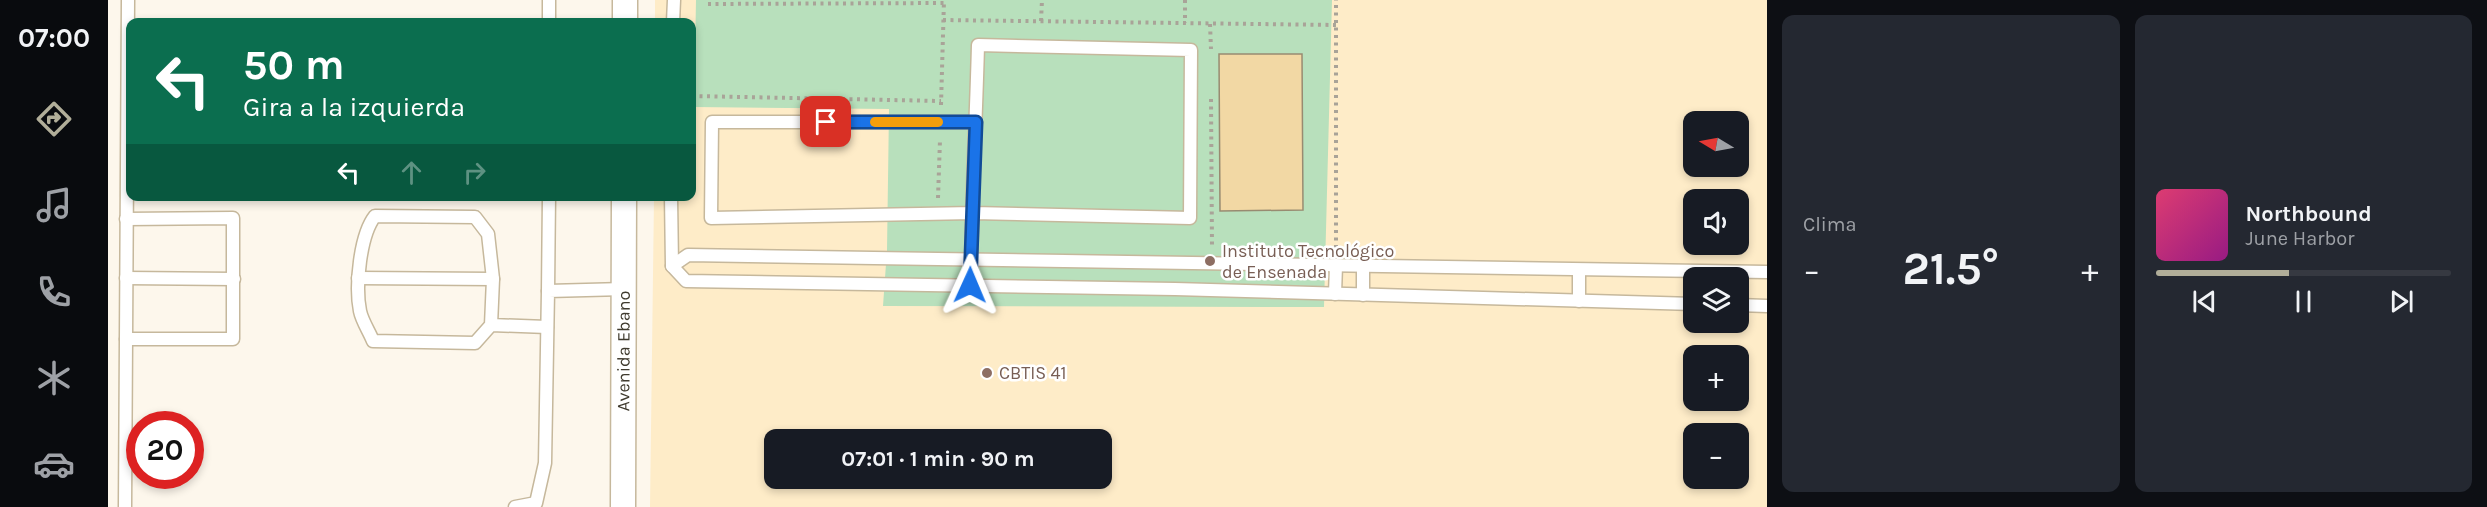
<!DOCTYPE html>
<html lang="es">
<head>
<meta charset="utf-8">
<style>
	:root { --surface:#171b24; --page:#242831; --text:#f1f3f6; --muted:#9ea1a6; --line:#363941; --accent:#b1ae99 }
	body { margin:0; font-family:Karla,sans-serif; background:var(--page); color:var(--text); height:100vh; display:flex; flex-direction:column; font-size:22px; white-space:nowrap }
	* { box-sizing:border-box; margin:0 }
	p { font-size:20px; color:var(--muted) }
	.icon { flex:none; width:33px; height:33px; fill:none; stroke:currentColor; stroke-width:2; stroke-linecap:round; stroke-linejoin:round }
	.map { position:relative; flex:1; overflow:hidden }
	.sheet { display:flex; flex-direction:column; gap:15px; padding:15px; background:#0d0f14; width:720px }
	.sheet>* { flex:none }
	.hud { position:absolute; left:18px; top:18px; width:570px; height:183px; border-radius:12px; box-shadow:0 3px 9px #0003; background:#0b6e4f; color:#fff; overflow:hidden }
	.needle { width:39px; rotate:280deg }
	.tools { position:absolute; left:1575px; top:111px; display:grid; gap:12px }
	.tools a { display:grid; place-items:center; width:66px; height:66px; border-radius:12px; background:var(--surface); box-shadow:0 3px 9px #0003; font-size:30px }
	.speed { position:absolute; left:18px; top:411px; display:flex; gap:12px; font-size:30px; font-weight:700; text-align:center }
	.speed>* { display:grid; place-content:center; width:78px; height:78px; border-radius:50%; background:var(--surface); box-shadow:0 3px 9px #0003; line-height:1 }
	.speed .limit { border:9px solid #d22; background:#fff; color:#111 }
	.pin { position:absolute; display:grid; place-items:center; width:51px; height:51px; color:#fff; margin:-26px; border-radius:12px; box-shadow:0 3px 9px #0006 }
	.me { position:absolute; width:66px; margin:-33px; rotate:1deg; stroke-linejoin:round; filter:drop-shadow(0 0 4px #0008) }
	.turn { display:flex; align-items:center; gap:21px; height:126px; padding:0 18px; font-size:27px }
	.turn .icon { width:78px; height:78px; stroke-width:2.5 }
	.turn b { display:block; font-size:42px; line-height:51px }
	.lanes { display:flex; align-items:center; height:57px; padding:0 18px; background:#0003; justify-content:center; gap:30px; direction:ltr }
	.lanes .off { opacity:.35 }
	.big { font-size:45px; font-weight:700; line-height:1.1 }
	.sheet .card { flex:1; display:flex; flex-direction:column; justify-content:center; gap:9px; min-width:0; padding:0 21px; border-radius:12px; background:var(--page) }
	.song { display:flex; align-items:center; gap:18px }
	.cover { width:72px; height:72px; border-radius:9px; background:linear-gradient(135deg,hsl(340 70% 55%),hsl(310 70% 35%)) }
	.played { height:6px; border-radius:3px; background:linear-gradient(90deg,var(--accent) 45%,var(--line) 45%) }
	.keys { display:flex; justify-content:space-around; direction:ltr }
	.heat { display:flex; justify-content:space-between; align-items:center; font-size:33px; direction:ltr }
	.sheet .tiles { flex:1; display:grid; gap:15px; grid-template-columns:repeat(2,1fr) }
	.trip { position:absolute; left:656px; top:429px; width:348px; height:60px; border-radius:12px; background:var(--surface); box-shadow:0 3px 9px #0003; font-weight:700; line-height:60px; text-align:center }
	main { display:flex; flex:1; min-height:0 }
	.dock { display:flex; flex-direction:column; width:108px; justify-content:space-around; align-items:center; background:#090b0e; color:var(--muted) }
	.dock .icon { width:42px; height:42px }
	.dock .selected { color:var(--accent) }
	.dock b { font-size:27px; color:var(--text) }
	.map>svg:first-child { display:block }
	.built { fill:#feecc8; fill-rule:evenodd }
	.green { fill:#b8e0bc }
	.building { fill:#f2d8a4; stroke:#988b71; stroke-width:1.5 }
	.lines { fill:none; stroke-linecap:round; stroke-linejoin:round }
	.lane-casing { stroke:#c6b89c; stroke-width:15 }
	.street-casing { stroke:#c6b89c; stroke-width:27 }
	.path { stroke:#a9a398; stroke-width:4; stroke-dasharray:3 4.5; stroke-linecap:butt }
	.lane { stroke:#fff; stroke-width:12 }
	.street { stroke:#fff; stroke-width:24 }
	.route-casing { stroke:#114b97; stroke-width:15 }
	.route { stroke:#1a73e8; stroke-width:10 }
	.slow { stroke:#f59e0b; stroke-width:10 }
	.education-dot { fill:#8d6e63; stroke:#fff; stroke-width:2 }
	.labels { text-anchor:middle; stroke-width:5; stroke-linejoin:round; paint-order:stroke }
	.education-label { font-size:18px; fill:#785e54; stroke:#fff; text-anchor:start }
	.street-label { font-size:18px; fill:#3f3a2e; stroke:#fff }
</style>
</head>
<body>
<main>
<nav class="dock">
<b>07:00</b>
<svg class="icon selected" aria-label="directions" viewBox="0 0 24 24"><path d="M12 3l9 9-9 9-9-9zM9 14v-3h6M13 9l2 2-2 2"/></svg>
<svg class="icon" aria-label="music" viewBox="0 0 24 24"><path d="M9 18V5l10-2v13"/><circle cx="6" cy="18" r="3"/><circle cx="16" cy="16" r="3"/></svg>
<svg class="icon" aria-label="phone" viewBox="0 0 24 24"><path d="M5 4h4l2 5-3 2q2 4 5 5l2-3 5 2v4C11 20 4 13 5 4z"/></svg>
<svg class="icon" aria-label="climate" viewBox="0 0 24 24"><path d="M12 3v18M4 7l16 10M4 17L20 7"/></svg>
<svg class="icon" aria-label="car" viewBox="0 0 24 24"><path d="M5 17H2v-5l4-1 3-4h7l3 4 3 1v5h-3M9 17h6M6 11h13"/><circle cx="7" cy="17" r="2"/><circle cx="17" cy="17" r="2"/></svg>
</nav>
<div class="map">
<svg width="1659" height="507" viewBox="0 0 1659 507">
	<rect width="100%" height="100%" fill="#fdf7ec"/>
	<path class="built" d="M547,0H1659V507H542L546,197L584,196V22H547ZM1586,122H1630V166H1586ZM1586,200H1630V244H1586ZM1586,278H1630V322H1586ZM1586,356H1630V400H1586ZM1586,434H1630V478H1586ZM666,440H993V478H666Z"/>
	<path class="green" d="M588,0H1224L1216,307L775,306L779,250L781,109L586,107Z"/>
	<path class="building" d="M1111,54H1194L1195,210L1112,211Z"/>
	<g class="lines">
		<defs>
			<g id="lane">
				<path d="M441,22V0"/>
				<path d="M565,22L566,0"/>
				<path d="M563,196L564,266L578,281L1067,289L1586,304"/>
				<path d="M564,266L580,255L1659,272"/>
				<path d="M18,278L126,279"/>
				<path d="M250,278L385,279"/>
				<path d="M863,285C863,205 868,125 870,45L1083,50L1082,218L865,213L603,218L604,122H868"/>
				<path d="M440,291L441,196"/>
				<path d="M1227,294L1228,265"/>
				<path d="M1255,295V266"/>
				<path d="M1471,301V270"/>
				<path d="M1630,305L1659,306"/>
				<path d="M383,325L385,279L380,234L367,217L267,216C252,235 247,286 252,311C254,321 261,331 265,341L367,343L383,325L439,327"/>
				<path d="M18,339H125V218L18,219"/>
				<path d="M17,507L20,0"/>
				<path d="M407,507L428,503L437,463L440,291L516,289"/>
			</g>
			<g id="street">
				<path d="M517,22V0"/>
				<path id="s1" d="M515,507L516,196"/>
			</g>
		</defs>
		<use href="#lane" class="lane-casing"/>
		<use href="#street" class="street-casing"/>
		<g class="path">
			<path d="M1077,0V23"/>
			<path d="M600,4L836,3"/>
			<path d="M835,20L1228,25"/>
			<path d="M933,21L934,0"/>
			<path d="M1102,24L1103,49"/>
			<path d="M584,96L833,101"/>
			<path d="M1103,99L1104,247"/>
			<path d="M833,105L836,0"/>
			<path d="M830,198L832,140"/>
			<path d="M1228,248V0"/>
		</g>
		<use href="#lane" class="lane"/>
		<use href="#street" class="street"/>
	</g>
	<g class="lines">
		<defs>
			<path id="route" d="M718,122H868L862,285"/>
		</defs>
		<use href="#route" class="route-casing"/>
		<use href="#route" class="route"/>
		<path class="slow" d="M767,122H830"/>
	</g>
	<g class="education-dot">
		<circle cx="1102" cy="261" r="6"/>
		<circle cx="879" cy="373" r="6"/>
	</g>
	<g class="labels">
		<g class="education-label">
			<text x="1114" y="257">Instituto Tecnológico<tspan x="1114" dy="21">de Ensenada</tspan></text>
			<text x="891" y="379">CBTIS 41</text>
		</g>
		<g class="street-label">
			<text dy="6" stroke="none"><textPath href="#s1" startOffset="156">Avenida Ebano</textPath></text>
		</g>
	</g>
</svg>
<div class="tools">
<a><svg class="needle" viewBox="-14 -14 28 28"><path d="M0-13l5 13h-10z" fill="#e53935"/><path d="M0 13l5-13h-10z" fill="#9ea1a6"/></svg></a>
<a><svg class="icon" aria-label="sound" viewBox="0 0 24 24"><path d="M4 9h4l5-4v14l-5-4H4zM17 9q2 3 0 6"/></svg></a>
<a><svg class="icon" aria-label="layers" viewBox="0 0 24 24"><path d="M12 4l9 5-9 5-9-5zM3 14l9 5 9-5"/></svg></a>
<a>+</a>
<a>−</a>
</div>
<div class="speed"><div class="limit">20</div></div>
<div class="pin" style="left:718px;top:122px;background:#d93025"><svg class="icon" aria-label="arrive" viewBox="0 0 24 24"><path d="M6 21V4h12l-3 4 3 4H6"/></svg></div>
<svg class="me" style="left:862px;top:285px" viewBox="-20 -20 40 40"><path d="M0-17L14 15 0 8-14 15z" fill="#1a73e8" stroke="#fff" stroke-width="4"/></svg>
<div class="trip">07:01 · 1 min · 90 m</div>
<div class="hud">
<div class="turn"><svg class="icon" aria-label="left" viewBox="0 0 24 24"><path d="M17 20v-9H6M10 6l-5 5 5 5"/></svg><div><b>50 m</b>Gira a la izquierda</div></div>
<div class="lanes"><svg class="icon" aria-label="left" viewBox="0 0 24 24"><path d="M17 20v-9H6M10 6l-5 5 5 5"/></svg><svg class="icon off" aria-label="ahead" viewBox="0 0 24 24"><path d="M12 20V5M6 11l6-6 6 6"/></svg><svg class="icon off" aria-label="right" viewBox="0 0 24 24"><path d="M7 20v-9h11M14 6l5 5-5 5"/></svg></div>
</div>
</div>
<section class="sheet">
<div class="tiles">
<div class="card"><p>Clima</p>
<div class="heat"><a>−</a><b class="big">21.5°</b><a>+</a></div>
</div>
<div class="card">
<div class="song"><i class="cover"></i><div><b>Northbound</b><p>June Harbor</p></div></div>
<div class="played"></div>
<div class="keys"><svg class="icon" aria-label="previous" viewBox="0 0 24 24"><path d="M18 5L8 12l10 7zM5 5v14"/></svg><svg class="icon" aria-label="pause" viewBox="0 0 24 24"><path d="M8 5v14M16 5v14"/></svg><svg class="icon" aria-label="next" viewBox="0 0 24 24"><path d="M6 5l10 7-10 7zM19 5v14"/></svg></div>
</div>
</div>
</section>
</main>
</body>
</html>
